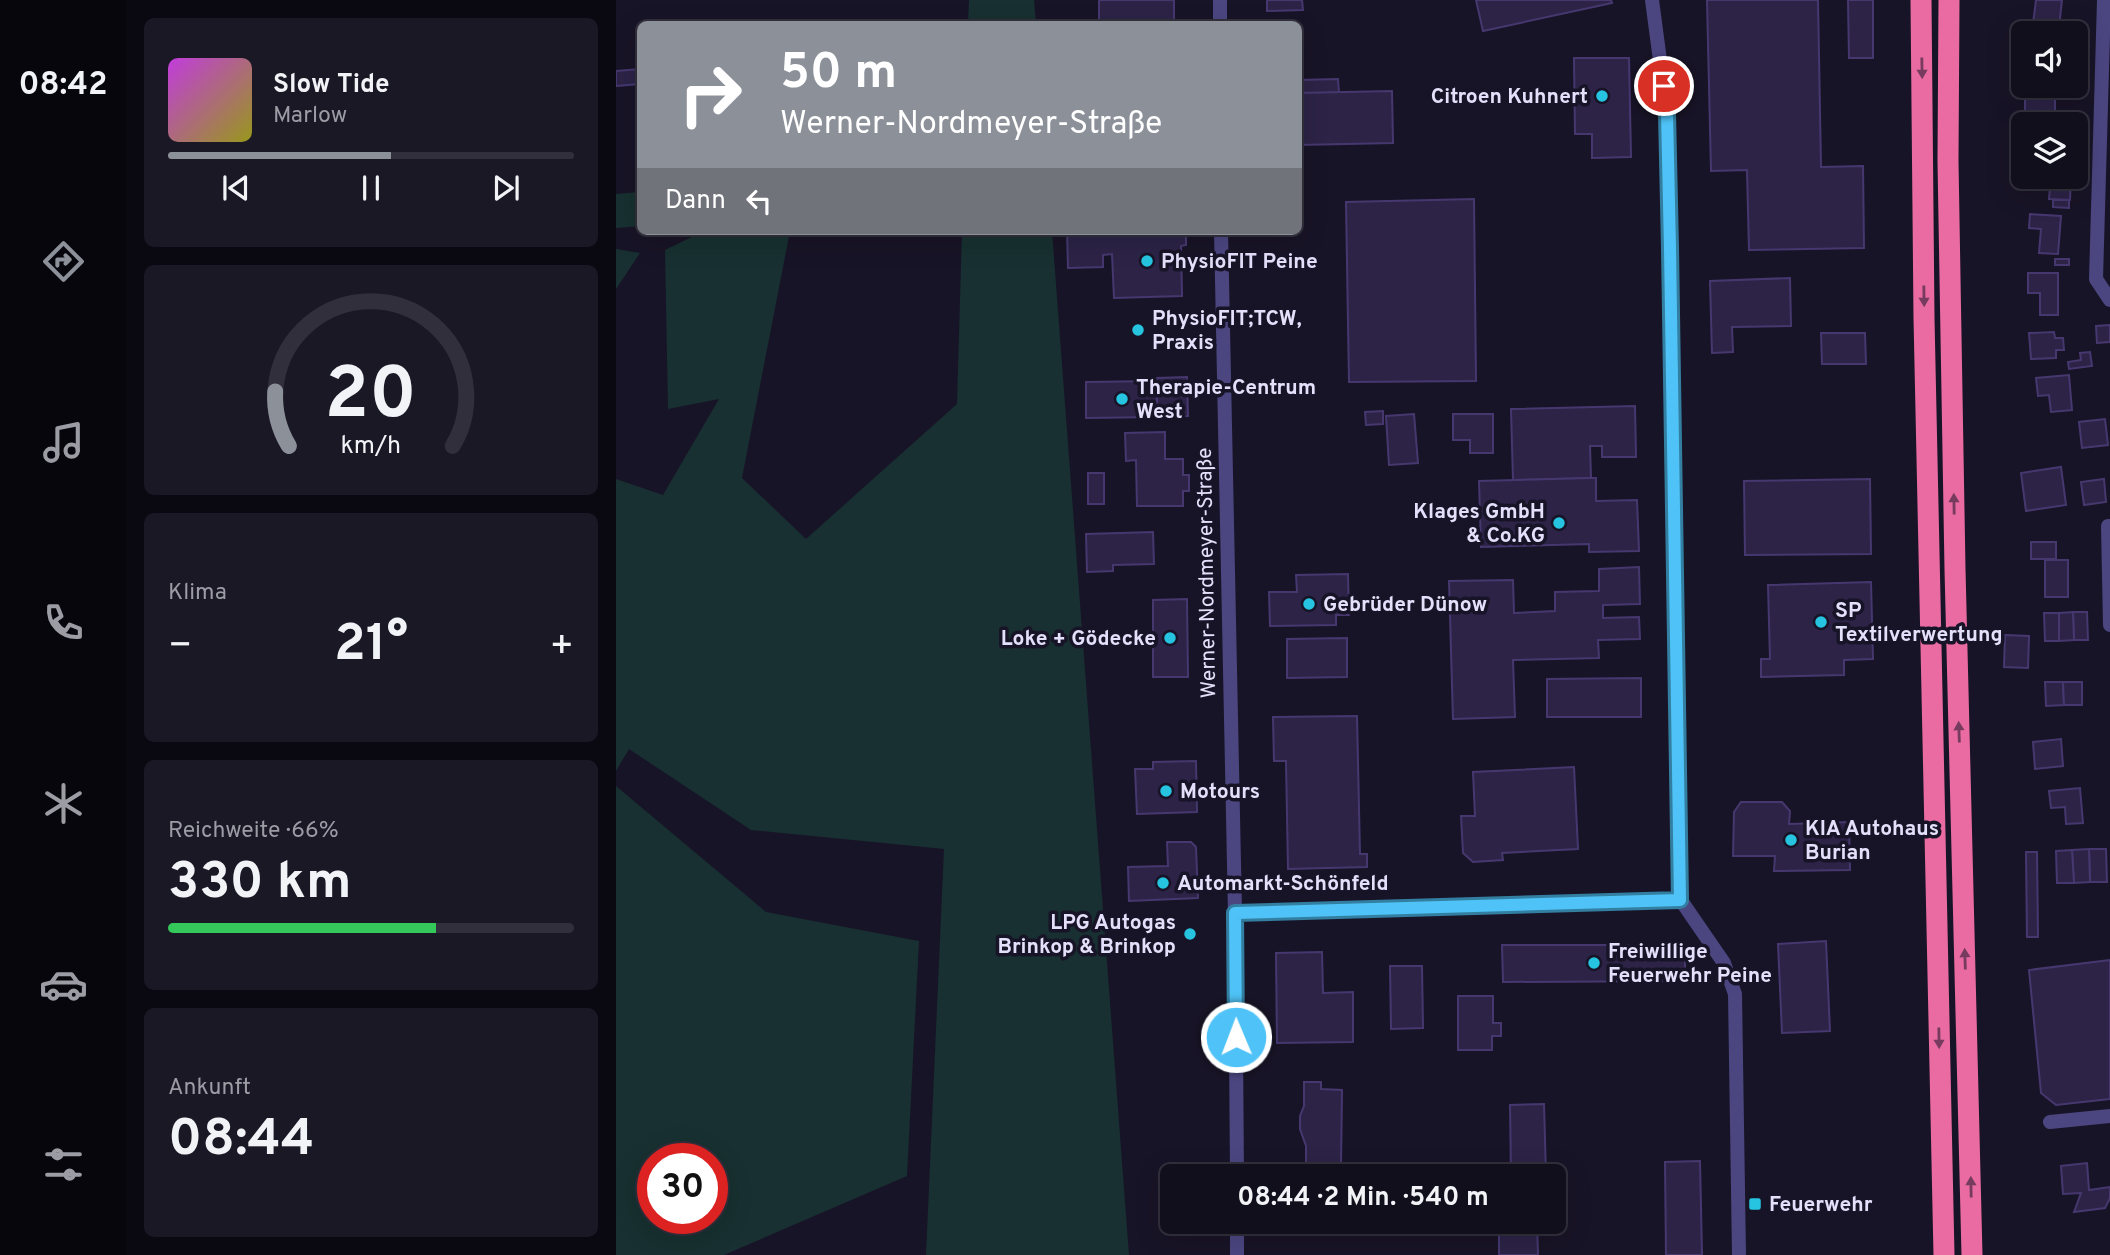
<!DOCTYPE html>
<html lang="de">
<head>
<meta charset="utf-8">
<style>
	:root { --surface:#120f1d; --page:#1b1826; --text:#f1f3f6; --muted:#9c9ca4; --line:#312f3b; --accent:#8c9099 }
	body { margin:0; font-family:Overpass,sans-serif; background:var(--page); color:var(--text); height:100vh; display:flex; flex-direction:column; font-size:26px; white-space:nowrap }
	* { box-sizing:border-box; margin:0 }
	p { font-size:23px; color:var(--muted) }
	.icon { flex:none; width:38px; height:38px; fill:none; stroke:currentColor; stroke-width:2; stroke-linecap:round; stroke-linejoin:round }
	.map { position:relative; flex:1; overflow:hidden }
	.drawer { display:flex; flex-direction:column; gap:18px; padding:18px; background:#0a0810; width:490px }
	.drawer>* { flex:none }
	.hud { position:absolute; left:21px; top:21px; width:665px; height:214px; border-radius:10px; box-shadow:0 7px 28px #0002,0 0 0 2px var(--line); background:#8c9099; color:#fff; overflow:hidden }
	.controls { position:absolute; left:1395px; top:21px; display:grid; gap:14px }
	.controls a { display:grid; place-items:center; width:77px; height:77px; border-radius:10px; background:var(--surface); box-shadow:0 7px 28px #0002,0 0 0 2px var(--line); font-size:35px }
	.speed { position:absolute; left:21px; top:1143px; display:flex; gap:14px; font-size:35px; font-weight:700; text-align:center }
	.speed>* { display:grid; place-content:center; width:91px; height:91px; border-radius:50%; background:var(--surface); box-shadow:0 7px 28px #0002,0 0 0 2px var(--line); line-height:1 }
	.speed .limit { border:10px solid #d22; background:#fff; color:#111 }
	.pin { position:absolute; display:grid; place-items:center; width:60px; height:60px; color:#fff; margin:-30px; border:4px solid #fff; border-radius:50%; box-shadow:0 2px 7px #0007 }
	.me { position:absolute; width:77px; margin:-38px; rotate:359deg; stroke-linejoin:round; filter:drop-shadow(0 0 5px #0008) }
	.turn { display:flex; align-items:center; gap:24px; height:147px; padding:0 28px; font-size:32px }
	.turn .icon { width:91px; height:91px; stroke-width:2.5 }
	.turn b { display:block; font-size:49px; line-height:60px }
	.then { display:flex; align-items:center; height:66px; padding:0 28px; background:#0003; gap:14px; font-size:26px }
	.big { font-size:52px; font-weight:700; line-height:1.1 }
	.drawer .card { flex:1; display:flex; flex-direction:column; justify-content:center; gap:10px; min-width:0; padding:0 24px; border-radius:10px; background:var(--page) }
	.drawer .dial { align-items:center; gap:0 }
	.dial svg { height:182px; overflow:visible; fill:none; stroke:var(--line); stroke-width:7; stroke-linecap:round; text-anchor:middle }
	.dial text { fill:var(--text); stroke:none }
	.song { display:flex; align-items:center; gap:21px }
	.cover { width:84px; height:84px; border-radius:10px; background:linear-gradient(135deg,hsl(290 70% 55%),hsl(60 70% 35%)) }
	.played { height:7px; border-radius:4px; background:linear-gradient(90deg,var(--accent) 55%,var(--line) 55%) }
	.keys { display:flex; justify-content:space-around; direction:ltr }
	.heat { display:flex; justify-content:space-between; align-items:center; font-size:38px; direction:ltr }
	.charge { height:10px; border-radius:5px; background:linear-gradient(90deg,#34c759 66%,var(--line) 0) }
	.trip { position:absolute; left:544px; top:1164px; width:406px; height:70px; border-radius:10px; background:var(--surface); box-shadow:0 7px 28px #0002,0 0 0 2px var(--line); font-weight:700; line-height:70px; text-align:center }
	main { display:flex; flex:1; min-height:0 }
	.dock { display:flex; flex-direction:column; width:126px; justify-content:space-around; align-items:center; background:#07060c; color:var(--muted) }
	.dock .icon { width:49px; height:49px }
	.dock .on { color:var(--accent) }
	.dock b { font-size:32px; color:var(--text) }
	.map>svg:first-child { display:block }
	.green { fill:#183031; fill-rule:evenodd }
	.building { fill:#2c2346; stroke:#46386f; stroke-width:2 }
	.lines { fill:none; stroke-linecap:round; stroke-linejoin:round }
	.street { stroke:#4b4680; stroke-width:14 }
	.highway { stroke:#ea6ba1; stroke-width:21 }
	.oneway { fill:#763b5e }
	.route-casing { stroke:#337fa1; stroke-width:18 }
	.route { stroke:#4fc3f7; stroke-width:12 }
	.poi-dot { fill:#26c4e0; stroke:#181427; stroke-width:2.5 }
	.labels { text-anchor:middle; stroke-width:7; stroke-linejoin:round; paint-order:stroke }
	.poi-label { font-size:21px; font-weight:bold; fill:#e4dffa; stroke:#181427; text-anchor:start }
	.street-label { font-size:21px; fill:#e4dffa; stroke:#181427 }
</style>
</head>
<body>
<main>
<nav class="dock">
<b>08:42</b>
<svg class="icon on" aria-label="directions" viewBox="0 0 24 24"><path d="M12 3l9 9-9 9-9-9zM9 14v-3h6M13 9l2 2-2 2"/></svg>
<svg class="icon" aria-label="music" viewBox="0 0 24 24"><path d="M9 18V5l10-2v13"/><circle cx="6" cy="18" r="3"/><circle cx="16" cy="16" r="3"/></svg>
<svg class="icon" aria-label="phone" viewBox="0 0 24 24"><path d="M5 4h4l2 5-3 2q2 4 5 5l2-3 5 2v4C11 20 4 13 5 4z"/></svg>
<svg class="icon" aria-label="climate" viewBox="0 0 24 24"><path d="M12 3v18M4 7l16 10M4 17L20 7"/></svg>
<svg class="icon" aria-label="car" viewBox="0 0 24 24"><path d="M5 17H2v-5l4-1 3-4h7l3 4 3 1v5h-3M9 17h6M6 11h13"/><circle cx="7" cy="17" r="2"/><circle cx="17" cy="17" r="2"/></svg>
<svg class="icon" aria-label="filters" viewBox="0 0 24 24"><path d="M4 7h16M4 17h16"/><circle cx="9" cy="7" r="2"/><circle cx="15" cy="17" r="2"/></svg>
</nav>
<section class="drawer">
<div class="card">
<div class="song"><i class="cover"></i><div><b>Slow Tide</b><p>Marlow</p></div></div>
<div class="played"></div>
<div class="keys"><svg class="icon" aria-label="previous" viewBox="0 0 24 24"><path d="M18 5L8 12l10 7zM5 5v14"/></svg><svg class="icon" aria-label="pause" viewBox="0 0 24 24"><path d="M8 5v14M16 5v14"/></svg><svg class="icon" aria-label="next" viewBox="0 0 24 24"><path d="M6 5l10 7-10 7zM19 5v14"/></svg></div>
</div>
<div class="card dial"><svg viewBox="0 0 100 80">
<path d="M14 69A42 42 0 1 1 86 69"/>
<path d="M14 69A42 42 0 0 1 8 45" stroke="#8c9099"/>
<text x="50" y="56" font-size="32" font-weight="700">20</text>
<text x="50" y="72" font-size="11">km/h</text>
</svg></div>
<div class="card"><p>Klima</p>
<div class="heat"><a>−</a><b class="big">21°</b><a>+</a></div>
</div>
<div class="card"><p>Reichweite · 66%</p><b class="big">330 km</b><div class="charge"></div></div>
<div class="card"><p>Ankunft</p><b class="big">08:44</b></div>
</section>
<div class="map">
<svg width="1494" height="1255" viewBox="0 0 1494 1255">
	<rect width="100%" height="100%" fill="#181427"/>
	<g class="green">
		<path d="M353,0H418L420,24H352Z"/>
		<path d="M24,192V226L0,228V194Z"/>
		<path d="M88,231H174L126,478L190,539L341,404L346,231H436L513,1255H310L328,849L135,830L13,749L0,771V479L47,495L103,399L52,409L49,250Z"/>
		<path d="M0,249L24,253L0,289Z"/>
		<path d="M0,786L150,912L303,941L291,1176L108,1255H0ZM96,1158V1218H37V1158Z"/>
	</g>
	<g class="building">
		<rect x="483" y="0" width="75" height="24"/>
		<path d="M651,0H686L687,10L651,11Z"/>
		<path d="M860,0H995L996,3L867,31Z"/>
		<path d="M1091,0H1202L1205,167L1247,166L1248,248L1133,250L1131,170L1095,171Z"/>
		<path d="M1232,0H1257V58H1233Z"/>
		<path d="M1420,0H1446L1443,27L1417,24Z"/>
		<path d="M958,58H1013L1015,157L976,158V134H959Z"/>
		<path d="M24,69V84L0,86V71Z"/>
		<path d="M722,79L723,93H682V80Z"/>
		<rect x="1409" y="86" width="30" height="6"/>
		<path d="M776,91L777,143L682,145V93Z"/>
		<rect x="1409" y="92" width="30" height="32"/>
		<path d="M1429,177H1455L1454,200L1433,199L1434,187L1429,186Z"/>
		<path d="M858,199L860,381L733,382L730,202Z"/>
		<path d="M1437,200H1453V208L1437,207Z"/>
		<path d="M1414,214L1445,216L1442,254L1423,253L1425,229L1413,228Z"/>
		<path d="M451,231H570V245L565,246L566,296L498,298L496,254L487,255V267L452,268Z"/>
		<rect x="1439" y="259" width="14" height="6"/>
		<path d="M1412,273H1442V315H1424V293H1412Z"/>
		<path d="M1174,278L1175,326L1116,327L1117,352L1096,353L1094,281Z"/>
		<path d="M1494,325V342L1481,343L1480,326Z"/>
		<path d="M1438,332L1439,338H1447L1448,350H1440V358L1415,359L1413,333Z"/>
		<path d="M1205,333H1249L1250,364H1206Z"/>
		<path d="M1474,352L1476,366L1453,369L1452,362L1465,360L1464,353Z"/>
		<path d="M1453,375L1456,410L1435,412L1433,395L1422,396L1420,378Z"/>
		<path d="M571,377L572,416L541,417V378Z"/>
		<path d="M541,381V417L470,418V382Z"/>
		<path d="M1019,406L1020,457H986V446H974L975,478L897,480L895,409Z"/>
		<path d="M767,411V424L750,425L749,412Z"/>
		<path d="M798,414L802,463L773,465L770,416Z"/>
		<path d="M837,414H877V453H854V440H837Z"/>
		<path d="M1489,419L1492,445L1466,448L1463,422Z"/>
		<path d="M549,432V459H567V475H573V491H567V506H521L520,460L510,461L509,433Z"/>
		<path d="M1445,467L1450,505L1410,511L1405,473Z"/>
		<rect x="472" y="473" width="16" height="31"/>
		<path d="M975,478H980V501L1021,500L1023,551L973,552V544L865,547L863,481Z"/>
		<path d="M1254,479L1255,554L1129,555L1128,481Z"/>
		<path d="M1488,479L1490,502L1468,505L1465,482Z"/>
		<path d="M537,532L538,564L497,565V571L471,572L470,534Z"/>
		<rect x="1415" y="542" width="25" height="17"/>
		<rect x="1429" y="560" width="23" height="37"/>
		<path d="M1023,567L1024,604L987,605V618L1023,617L1024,639L982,640L983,658L897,660L899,717L837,719L833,581L897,580L898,613L939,611V592L983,591V569Z"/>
		<path d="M732,574L733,615H720V625L654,626L653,592H681L680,575Z"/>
		<path d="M1255,582L1257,659L1228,660V675L1145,677V659H1154L1152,585Z"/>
		<path d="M571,599L572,677H537V600Z"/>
		<path d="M1457,612H1471L1472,640H1458Z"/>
		<path d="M1457,612L1458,640L1443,641V613Z"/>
		<path d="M1428,613H1443V641H1429Z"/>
		<path d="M1389,635L1413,636L1412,668L1388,667Z"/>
		<path d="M731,638V677L671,678V639Z"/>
		<path d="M1025,678V717H931V679Z"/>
		<path d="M1429,682H1447L1448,705L1430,706Z"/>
		<path d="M1447,682H1466V705H1448Z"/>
		<path d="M741,716L744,854H751V867L672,869L670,761H658L657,717Z"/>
		<path d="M1445,739L1447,766L1419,769L1417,742Z"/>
		<path d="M580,761L581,812L521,814L519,769H537V762Z"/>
		<path d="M958,767L962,849L886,853L887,860L857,862L847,853L845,816H859L857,772Z"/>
		<path d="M1464,788L1467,823L1450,824L1449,807L1435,808L1433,791Z"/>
		<path d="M1125,802H1166L1174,811L1173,824L1233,822L1234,870L1158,871L1159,856H1117L1118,812Z"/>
		<path d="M551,842H575L580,847L582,898L513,901L512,867L552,866Z"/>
		<path d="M1473,849H1490L1491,882H1474Z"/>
		<path d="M1473,849L1474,882L1458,883L1456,850Z"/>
		<path d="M1456,850L1458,883H1441L1440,851Z"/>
		<path d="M1410,852H1421L1422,937H1411Z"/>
		<path d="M1210,941L1214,1031L1166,1033L1162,944Z"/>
		<path d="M886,945H1069V981L887,982Z"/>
		<path d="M706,952L707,993L737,992V1042L661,1043L660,953Z"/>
		<path d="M1494,960V1099L1440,1105L1425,1093L1413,970Z"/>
		<path d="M774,966H806L807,1028L775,1029Z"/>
		<path d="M842,996H877V1023H885V1036H876V1050H842Z"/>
		<path d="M688,1082H705V1089L726,1090L725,1165L690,1166V1146L684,1129V1116L688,1106Z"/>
		<path d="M928,1104L930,1176H895L894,1105Z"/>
		<path d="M1084,1161L1086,1255H1050L1049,1162Z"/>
		<path d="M804,1163V1176H690V1166Z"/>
		<path d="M1471,1163L1473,1190L1494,1187V1198L1489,1208L1458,1212L1465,1193L1447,1194L1445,1166Z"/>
		<path d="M691,1222H805V1226L691,1229Z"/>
		<path d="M883,1222H921L922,1255H883Z"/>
	</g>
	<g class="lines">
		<g class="street">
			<path d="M1036,0L1051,113L1064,899L1108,963L1119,994L1123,1255"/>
			<path d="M1488,0L1480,279L1494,300"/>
			<path d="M604,24V0"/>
			<path d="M605,231L619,913L621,1176"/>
			<path d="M1494,526H1492L1494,625"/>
			<path d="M619,913L1064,899"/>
			<path d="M1434,1122L1494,1116"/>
			<path d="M621,1222V1255"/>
		</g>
		<g class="highway">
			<path d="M1305,0L1308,318L1328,1255"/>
			<path d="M1333,0L1332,161L1339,569L1356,1255"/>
		</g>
	</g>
	<defs><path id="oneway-solid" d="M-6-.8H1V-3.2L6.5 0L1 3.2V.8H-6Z" transform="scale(1.75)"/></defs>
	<g class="oneway">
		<use href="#oneway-solid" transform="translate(1306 68) rotate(89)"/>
		<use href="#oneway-solid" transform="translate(1308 296) rotate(89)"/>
		<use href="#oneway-solid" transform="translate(1338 504) rotate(-91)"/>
		<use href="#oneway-solid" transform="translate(1343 732) rotate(-92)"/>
		<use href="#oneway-solid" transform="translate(1349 959) rotate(-92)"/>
		<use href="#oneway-solid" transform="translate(1323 1038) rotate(89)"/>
		<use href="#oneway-solid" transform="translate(1355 1187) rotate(-91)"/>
	</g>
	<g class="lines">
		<defs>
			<path id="route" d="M620,1037L619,913L1064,900L1054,248L1051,113L1048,86"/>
		</defs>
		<use href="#route" class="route-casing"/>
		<use href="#route" class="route"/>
	</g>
	<g class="poi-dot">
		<circle cx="986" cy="96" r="7"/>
		<circle cx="531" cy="261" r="7"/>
		<circle cx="522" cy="330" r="7"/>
		<circle cx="506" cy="399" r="7"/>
		<circle cx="943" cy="523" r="7"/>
		<circle cx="693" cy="604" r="7"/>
		<circle cx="1205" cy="622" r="7"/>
		<circle cx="554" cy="638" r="7"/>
		<circle cx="550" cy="791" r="7"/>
		<circle cx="1175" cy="840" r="7"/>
		<circle cx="547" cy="883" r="7"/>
		<circle cx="574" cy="934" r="7"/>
		<circle cx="978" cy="963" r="7"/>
		<rect x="1132" y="1197" width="14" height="14" rx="3.5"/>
	</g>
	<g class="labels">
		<g class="poi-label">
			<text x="972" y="103" text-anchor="end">Citroen Kuhnert</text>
			<text x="545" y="268">PhysioFIT Peine</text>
			<text x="536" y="325">PhysioFIT;TCW,<tspan x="536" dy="24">Praxis</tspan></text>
			<text x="520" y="394">Therapie-Centrum<tspan x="520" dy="24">West</tspan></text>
			<text x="929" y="518" text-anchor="end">Klages GmbH<tspan x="929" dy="24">&amp; Co.KG</tspan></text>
			<text x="707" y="611">Gebrüder Dünow</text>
			<text x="1219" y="617">SP<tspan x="1219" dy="24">Textilverwertung</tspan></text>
			<text x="540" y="645" text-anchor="end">Loke + Gödecke</text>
			<text x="564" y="798">Motours</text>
			<text x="1189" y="835">KIA Autohaus<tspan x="1189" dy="24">Burian</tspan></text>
			<text x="561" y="890">Automarkt-Schönfeld</text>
			<text x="560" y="929" text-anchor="end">LPG Autogas<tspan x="560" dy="24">Brinkop &amp; Brinkop</tspan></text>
			<text x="992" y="958">Freiwillige<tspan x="992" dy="24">Feuerwehr Peine</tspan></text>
			<text x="1153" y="1211">Feuerwehr</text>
		</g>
		<g class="street-label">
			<text transform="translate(590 573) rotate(-91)" y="7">Werner-Nordmeyer-Straße</text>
		</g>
	</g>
</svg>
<div class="controls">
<a><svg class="icon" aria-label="sound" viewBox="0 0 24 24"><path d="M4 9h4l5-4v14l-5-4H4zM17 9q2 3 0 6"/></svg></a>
<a><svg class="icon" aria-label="layers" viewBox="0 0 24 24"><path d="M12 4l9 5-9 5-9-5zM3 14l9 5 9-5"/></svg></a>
</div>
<div class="speed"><div class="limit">30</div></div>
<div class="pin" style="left:1048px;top:86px;background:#d93025"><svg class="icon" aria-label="arrive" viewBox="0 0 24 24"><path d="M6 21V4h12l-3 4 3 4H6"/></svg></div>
<svg class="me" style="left:620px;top:1037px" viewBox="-20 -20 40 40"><circle r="17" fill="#4fc3f7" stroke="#fff" stroke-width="3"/><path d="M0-11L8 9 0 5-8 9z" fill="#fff"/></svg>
<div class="trip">08:44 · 2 Min. · 540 m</div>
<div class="hud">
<div class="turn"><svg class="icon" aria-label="right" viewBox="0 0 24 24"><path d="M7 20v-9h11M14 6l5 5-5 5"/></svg><div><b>50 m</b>Werner-Nordmeyer-Straße</div></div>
<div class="then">Dann<svg class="icon" aria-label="left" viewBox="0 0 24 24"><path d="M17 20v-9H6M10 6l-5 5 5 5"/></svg></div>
</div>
</div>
</main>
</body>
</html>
